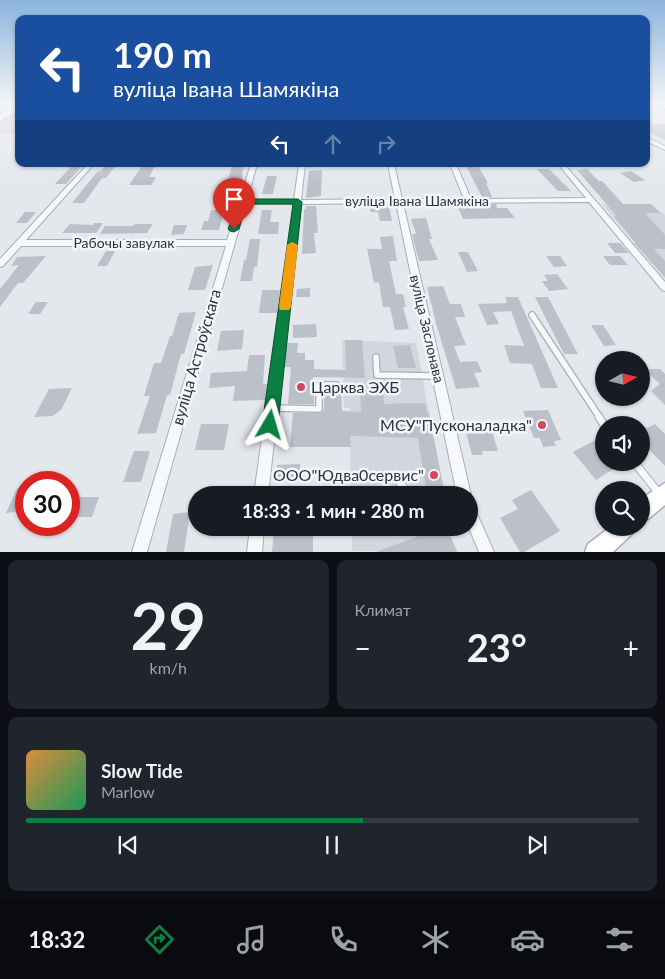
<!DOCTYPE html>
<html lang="ru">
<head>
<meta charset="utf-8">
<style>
	:root { --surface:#171b24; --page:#20242c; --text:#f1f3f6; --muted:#9ea1a6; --line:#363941; --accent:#0b8043 }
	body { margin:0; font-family:Lato,sans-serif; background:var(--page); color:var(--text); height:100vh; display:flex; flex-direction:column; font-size:19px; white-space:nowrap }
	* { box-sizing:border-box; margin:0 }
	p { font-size:16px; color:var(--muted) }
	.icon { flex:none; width:28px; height:28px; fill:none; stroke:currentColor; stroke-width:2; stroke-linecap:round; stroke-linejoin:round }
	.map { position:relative; height:552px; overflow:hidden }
	.sheet { display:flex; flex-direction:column; gap:8px; padding:8px; background:#0d0f14; flex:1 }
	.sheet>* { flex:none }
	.top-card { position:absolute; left:15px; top:15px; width:635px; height:152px; border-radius:10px; box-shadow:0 1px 4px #0004; background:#1a4fa0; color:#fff; overflow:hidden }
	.needle { width:32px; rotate:82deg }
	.tools { position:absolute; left:595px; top:351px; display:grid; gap:10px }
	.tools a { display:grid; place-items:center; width:55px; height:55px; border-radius:50%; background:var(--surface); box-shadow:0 1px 4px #0004; font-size:25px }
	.speed { position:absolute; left:15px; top:471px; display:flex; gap:10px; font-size:25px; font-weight:700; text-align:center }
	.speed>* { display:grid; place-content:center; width:65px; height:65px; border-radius:50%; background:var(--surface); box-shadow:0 1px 4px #0004; line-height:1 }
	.speed .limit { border:8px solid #d22; background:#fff; color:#111 }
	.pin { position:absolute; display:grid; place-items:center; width:42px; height:42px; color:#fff; margin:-51px -21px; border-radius:50% 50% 50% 0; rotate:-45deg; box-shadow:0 0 5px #0007 }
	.pin .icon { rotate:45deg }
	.me { position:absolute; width:55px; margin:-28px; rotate:7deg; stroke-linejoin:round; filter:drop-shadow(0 0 4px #0008) }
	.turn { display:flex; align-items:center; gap:18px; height:105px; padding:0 15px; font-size:22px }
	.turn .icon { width:65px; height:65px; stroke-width:2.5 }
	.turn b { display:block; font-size:35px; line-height:42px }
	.lanes { display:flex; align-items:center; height:48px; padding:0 15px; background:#0003; justify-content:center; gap:25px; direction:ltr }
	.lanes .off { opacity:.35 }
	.big { font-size:38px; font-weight:700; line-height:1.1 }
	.sheet .widget { flex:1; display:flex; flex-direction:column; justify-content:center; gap:8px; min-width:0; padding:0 18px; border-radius:10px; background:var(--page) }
	.sheet .dial { align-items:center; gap:0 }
	.dial b { font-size:65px; line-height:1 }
	.song { display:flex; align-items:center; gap:15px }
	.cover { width:60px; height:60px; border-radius:8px; background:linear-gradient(135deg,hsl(30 70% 55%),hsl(150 70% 35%)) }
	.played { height:5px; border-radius:2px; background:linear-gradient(90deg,var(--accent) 55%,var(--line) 55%) }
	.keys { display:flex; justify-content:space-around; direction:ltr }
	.heat { display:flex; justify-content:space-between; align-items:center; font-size:28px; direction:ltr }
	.sheet .tiles { flex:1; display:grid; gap:8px; grid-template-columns:1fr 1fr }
	.widget:last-child { grid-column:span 2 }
	.trip { position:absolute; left:188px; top:486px; width:290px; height:50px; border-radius:25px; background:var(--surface); box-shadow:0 1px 4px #0004; font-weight:700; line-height:50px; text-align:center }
	.dock { display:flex; height:80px; justify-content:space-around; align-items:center; background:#090b0e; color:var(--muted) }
	.dock .icon { width:35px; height:35px }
	.dock .on { color:var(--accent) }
	.dock b { font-size:22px; color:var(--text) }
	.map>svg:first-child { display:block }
	.built { fill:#d2d6de }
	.building { fill:#bbc0ca }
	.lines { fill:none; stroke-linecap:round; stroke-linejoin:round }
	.service-far1-casing { stroke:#a9aeb7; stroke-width:8 }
	.service-casing { stroke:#a9aeb7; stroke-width:9 }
	.minor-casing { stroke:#a9aeb7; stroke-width:2 }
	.secondary-casing { stroke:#a9aeb7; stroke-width:3 }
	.primary-casing { stroke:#a3abb8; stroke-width:3 }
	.service-far1 { stroke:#f7f8fa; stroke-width:5.5 }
	.service { stroke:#f7f8fa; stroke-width:7 }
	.minor { fill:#f7f8fa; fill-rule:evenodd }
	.secondary { fill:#fff; fill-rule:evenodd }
	.primary { fill:#fff; fill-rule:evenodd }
	.route { fill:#0b8043; stroke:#07532c }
	.slow { fill:#f59e0b }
	.poi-dot { fill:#d1495b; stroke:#f4f6f9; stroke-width:2 }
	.labels { text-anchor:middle; stroke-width:5; stroke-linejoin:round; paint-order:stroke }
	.street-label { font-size:14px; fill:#2b3445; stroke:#f4f6f9 }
	.near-street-label { font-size:16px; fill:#2b3445; stroke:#f4f6f9 }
	.near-poi-label { font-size:16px; fill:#2b3445; stroke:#f4f6f9; text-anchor:end }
</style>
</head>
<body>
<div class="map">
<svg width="665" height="552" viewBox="0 0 665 552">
	<rect width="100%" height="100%" fill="#e4e7ec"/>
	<g class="built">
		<path d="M19,109V134H0V122Z"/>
		<path d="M602,204H651L665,215V279Z"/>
		<path d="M345,340L416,343L429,413L350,412L349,408H344L342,341Z"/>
		<path d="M350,436L433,438L445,495H351Z"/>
		<path d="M352,528H447L457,551H352Z"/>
	</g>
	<g class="building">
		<path d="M665,124V140L646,131V125Z"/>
		<path d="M106,164H117L106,178H102L84,203H72L98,171L100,172Z"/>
		<path d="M465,164H477L488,183H486L492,197H482Z"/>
		<path d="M82,166L66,184H55L71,167Z"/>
		<path d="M142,166H155L149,177H156L151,185H129Z"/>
		<path d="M232,166H243L242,179L235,201H229L226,216H223L219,230H201L204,221H208L211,210H219Z"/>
		<path d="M537,169H549L571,191H558Z"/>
		<path d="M587,169L599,181H602L623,204H651L660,213H645L665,235V249H654L665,261V277L634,243H636L614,217L616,215L577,170Z"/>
		<path d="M322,170L321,196L306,198L309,171Z"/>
		<path d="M631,171L645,180L634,182L620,173Z"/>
		<path d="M267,176H277L273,194H262Z"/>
		<path d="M486,204H496L497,208H507L515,218L463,219L458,207H482L486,206Z"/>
		<path d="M369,205L389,207L392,221H380L378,212H371Z"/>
		<path d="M306,206H316L318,233H314L316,253L302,254L304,209H306Z"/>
		<path d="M262,210H272L270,222H279L278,234H258Z"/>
		<path d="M25,212H36L27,223H16Z"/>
		<path d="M426,218L432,239H429L438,260L419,261L412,234H416L411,219Z"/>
		<path d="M94,223H103L96,233H62L70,224L93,225Z"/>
		<path d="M135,224H153L147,233L100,234L105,226H133Z"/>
		<path d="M174,225H187L184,234L171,235Z"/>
		<path d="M393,236L397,261H389L396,294H403L406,307H403L409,329L395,330L390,307H383L379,282L374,283L367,249H382L380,237Z"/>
		<path d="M250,239H260L257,267H254L252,281H240L244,260H246Z"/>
		<path d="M607,243H620L629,253H615Z"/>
		<path d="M106,251H115L107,266H97Z"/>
		<path d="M458,252H468L478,271L467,272Z"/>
		<path d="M46,256L23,283H18L0,307V289L19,265L11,266L17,257Z"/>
		<path d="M546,256H560L567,266L554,267Z"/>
		<path d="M603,256H620L628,265H610Z"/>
		<path d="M213,265L205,290H188L195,267Z"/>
		<path d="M557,274L568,289L549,291L542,281H548L544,275Z"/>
		<path d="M443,286L450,304H461L465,317H455L466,345L454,346L460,362L477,361L482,372L474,373L480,387L456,389L437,327L427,287Z"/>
		<path d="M310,288V297H296L297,289Z"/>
		<path d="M262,290H280L277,313H259Z"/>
		<path d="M505,297H518L558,388H541L532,364L510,363L504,345L524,346L511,311L493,312L499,324L487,325L478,304L507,303Z"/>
		<path d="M535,297H548L578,354H564Z"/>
		<path d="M36,302H48L40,314H28Z"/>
		<path d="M196,312L184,354H181L170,395H167L156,433L137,434L150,396H144L154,363H161L170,336H172L179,313Z"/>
		<path d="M316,324L317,337L293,338V325Z"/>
		<path d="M591,325H603L616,345L604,346Z"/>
		<path d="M244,330L242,349L217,351L221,331Z"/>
		<path d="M345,340H362L365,378L313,377L314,404H288L291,367H284L287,343H298L297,353H305V360H314V369L346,370Z"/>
		<path d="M410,345L416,368H398L393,346Z"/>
		<path d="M249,355H265L263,384H267L265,400L233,401L235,386L209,388L211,373L247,371Z"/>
		<path d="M644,369H660L665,374V405L651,391L660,384Z"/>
		<path d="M72,388L61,410L52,416L34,417L49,389Z"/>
		<path d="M383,390L384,404L425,403L427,413H429L445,495H427L418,438L350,436L351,447H290L293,413H322L324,409V393L341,392L342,411L361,412L360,391Z"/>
		<path d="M548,410L561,440L554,441L556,446L543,447L540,438H534L523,411Z"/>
		<path d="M463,421H476L478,428H491L498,451H482L483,455H472Z"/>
		<path d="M201,424H229L224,450H195Z"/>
		<path d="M655,424L665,434V466L641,441V431Z"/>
		<path d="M599,438L604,443V462H624L596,480L573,452Z"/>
		<path d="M134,451H150L141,482H123Z"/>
		<path d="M300,464V481L277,482V465Z"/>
		<path d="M26,487V511L6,513L17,488Z"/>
		<path d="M531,490L560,531L524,552H520L500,518L518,509L512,500Z"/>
		<path d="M73,497H99L92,517H69V507Z"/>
		<path d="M190,512L184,552H166L173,514Z"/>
		<path d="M440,528H447L457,552H376Z"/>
		<path d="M274,530H313V552H272Z"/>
	</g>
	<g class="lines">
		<defs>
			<g id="service-far1">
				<path d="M532,315L600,418"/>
				<path d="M376,357L377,375L436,376"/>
				<path d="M274,408L319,409V385H336"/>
			</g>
			<g id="service">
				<path d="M599,417L604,425"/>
				<path d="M634,462L658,492"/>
				<path d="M397,479L410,495"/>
			</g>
			<g id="minor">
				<path d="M646,137L665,146V150L646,141Z"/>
				<path d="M88,164H94L26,240H227L251,164H257L247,200H294L299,164H305L301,200L395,199L388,164H394L402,199H464L450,164H456L471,199L586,198L558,164H564L665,282V291L662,290L589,202L403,203L471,495L469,500V495H457L396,203L301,204L268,495H254L294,204H246L147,552H132L226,246H21L3,266L0,267V259Z"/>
				<path d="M469,505L474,507L494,552H479L469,528Z"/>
				<path d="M250,528H264L262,552H247Z"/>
			</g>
			<g id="secondary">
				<path d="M657,104H665V109Z"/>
				<path d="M665,483V505L648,519L641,522V499Z"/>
				<path d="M609,528H634L631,535L613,552H585L588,544Z"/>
			</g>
			<path id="primary" d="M16,104H19V110L0,121V114Z"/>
		</defs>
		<use href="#service-far1" class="service-far1-casing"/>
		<use href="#service" class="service-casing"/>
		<use href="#minor" class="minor-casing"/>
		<use href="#secondary" class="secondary-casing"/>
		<use href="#primary" class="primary-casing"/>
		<use href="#service-far1" class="service-far1"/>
		<use href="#service" class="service"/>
		<use href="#minor" class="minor"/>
		<use href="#secondary" class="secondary"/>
		<use href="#primary" class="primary"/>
	</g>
	<linearGradient id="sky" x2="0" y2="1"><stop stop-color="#8bb4dd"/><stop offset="0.57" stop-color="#f3f4f6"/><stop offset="1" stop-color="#f3f4f6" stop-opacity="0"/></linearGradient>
	<rect width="665" height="181" fill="url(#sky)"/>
	<path class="route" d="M242,199H298L302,202L278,425L276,431L270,433L265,431L262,425L293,204H246L239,229L234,232L230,231L228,229L238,202Z"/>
	<path class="slow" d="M292,242L298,245L291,307L289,310H280L279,307L287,245Z"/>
	<g class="poi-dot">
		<circle cx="301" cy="387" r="5"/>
		<circle cx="542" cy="425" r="5"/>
		<circle cx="434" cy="475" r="5"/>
	</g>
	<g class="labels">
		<g class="street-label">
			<text x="417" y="206">вуліца Івана Шамякіна</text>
			<text x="124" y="248">Рабочы завулак</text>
			<text transform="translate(427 329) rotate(77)" y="5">вуліца Заслонава</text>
		</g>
		<g class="near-street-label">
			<text transform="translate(196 357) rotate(-74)" y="6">вуліца Астроўскага</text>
		</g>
		<g class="near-poi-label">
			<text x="311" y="393" text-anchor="start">Царква ЭХБ</text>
			<text x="532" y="431">МСУ"Пусконаладка"</text>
			<text x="424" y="481">ООО"Юдва0сервис"</text>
		</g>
	</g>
</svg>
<div class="tools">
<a><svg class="needle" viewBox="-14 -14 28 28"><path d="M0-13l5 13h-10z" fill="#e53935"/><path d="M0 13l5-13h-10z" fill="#9ea1a6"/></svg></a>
<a><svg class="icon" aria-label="sound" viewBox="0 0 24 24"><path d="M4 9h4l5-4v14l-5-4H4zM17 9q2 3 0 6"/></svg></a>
<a><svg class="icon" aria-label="search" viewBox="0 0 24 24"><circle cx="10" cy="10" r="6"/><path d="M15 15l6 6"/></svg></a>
</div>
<div class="speed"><div class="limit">30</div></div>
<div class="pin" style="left:234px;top:229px;background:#d93025"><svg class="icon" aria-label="arrive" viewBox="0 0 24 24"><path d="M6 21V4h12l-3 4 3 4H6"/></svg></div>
<svg class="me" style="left:270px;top:425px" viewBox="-20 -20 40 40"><path d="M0-17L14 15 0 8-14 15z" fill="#0b8043" stroke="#fff" stroke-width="4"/></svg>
<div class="trip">18:33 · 1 мин · 280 m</div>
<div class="top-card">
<div class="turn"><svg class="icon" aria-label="left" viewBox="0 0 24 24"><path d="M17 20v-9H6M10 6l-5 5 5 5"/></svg><div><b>190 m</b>вуліца Івана Шамякіна</div></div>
<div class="lanes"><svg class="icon" aria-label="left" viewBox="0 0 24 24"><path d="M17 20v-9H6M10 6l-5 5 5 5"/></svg><svg class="icon off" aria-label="ahead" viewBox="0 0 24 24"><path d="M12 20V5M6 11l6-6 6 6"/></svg><svg class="icon off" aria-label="right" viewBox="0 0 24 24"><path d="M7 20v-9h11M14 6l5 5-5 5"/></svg></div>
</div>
</div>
<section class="sheet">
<div class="tiles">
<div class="widget dial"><b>29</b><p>km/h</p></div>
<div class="widget"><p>Климат</p>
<div class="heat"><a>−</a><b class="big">23°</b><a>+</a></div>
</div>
<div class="widget">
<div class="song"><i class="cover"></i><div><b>Slow Tide</b><p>Marlow</p></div></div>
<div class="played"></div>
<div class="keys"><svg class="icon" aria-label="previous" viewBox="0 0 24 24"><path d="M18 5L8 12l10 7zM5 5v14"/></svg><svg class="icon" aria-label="pause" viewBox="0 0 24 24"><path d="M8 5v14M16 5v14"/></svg><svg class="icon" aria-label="next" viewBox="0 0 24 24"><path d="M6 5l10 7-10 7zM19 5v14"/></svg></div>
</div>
</div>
</section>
<nav class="dock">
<b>18:32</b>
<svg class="icon on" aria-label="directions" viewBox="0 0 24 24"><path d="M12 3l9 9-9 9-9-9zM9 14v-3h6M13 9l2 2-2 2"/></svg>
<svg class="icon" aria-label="music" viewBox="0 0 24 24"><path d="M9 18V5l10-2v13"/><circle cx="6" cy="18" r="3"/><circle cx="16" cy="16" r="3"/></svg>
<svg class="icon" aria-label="phone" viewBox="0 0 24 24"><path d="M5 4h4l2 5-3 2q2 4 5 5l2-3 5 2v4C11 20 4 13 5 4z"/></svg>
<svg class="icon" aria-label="climate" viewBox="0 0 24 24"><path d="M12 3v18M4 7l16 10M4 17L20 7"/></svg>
<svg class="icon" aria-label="car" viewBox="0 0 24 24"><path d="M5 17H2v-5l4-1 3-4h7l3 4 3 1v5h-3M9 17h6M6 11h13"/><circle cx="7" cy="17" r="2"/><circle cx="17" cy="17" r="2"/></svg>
<svg class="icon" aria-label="filters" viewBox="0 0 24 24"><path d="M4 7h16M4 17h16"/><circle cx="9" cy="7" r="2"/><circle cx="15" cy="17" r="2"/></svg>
</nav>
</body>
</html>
